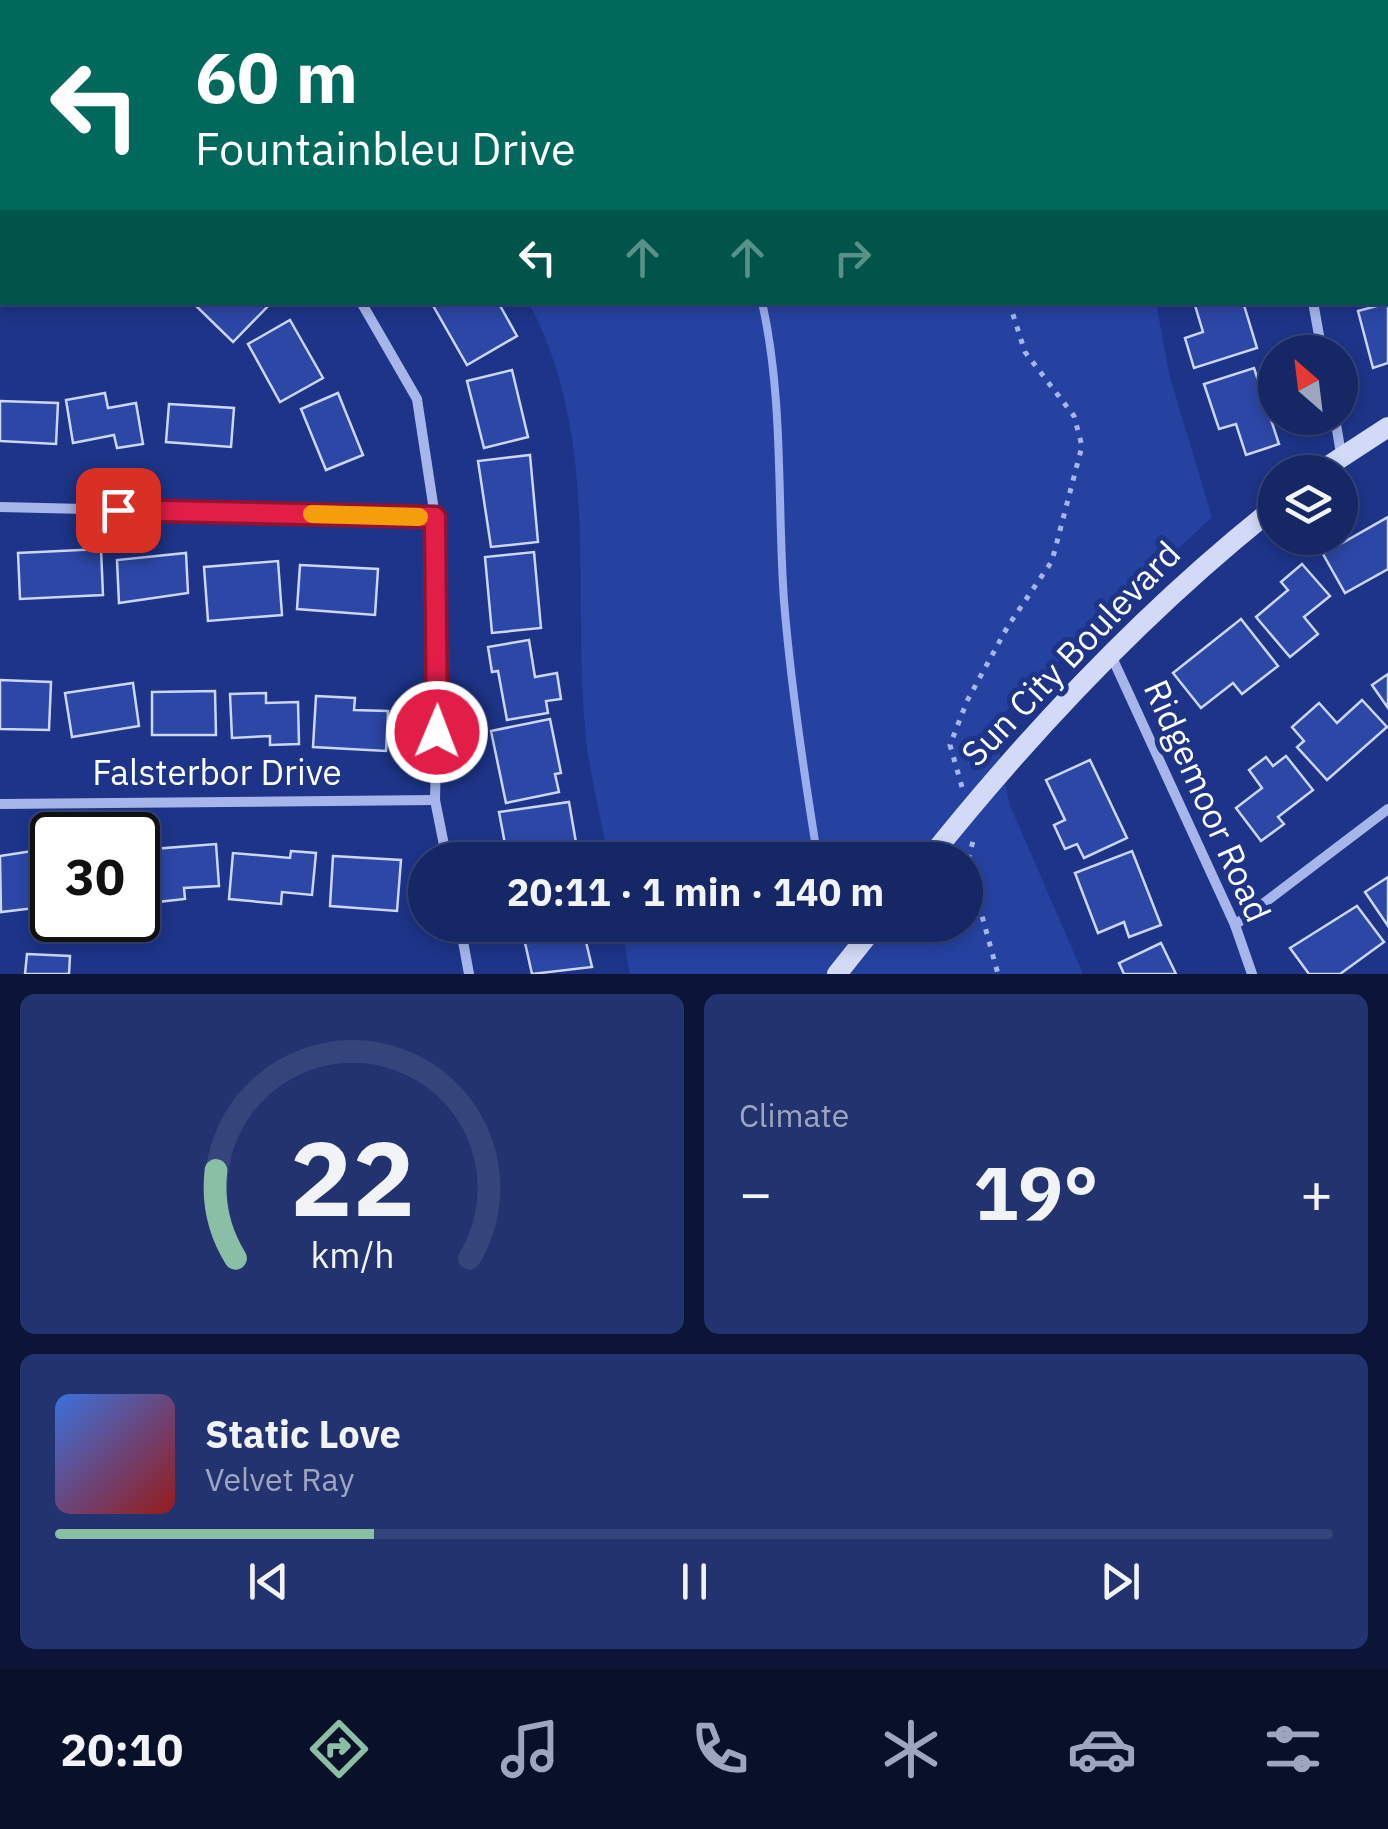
<!DOCTYPE html>
<html lang="en">
<head>
<meta charset="utf-8">
<style>
	:root { --surface:#162766; --page:#23336f; --text:#f1f3f6; --muted:#9ea5bf; --line:#35447a; --accent:#8abfa5 }
	body { margin:0; font-family:"IBM Plex Sans",sans-serif; background:var(--page); color:var(--text); height:100vh; display:flex; flex-direction:column; font-size:38px; white-space:nowrap }
	* { box-sizing:border-box; margin:0 }
	p { font-size:32px; color:var(--muted) }
	.icon { flex:none; width:55px; height:55px; fill:none; stroke:currentColor; stroke-width:2; stroke-linecap:round; stroke-linejoin:round }
	.map { position:relative; height:974px; overflow:hidden }
	.sheet { display:flex; flex-direction:column; gap:20px; padding:20px; background:#0c1538; flex:1 }
	.sheet>* { flex:none }
	.hud { position:absolute; left:0px; top:0px; width:1390px; height:305px; box-shadow:0 5px 15px #0003,0 0 0 2px var(--line); background:#00695c; color:#fff; overflow:hidden }
	.needle { width:65px; rotate:332deg }
	.fabs { position:absolute; left:1258px; top:335px; display:grid; gap:20px }
	.fabs a { display:grid; place-items:center; width:100px; height:100px; border-radius:50%; background:var(--surface); box-shadow:0 5px 15px #0003,0 0 0 2px var(--line); font-size:50px }
	.speed { position:absolute; left:30px; top:812px; display:flex; gap:20px; font-size:50px; font-weight:700; text-align:center }
	.speed>* { display:grid; place-content:center; width:130px; height:130px; border-radius:50%; background:var(--surface); box-shadow:0 5px 15px #0003,0 0 0 2px var(--line); line-height:1 }
	.speed .limit { border:5px solid #111; border-radius:15px; background:#fff; color:#111 }
	.pin { position:absolute; display:grid; place-items:center; width:85px; height:85px; color:#fff; margin:-42px; border-radius:20px; box-shadow:0 5px 15px #0006 }
	.me { position:absolute; width:110px; margin:-55px; rotate:1deg; stroke-linejoin:round; filter:drop-shadow(0 0 8px #0008) }
	.turn { display:flex; align-items:center; gap:35px; height:210px; padding:0 30px; font-size:45px }
	.turn .icon { width:130px; height:130px; stroke-width:2.5 }
	.turn b { display:block; font-size:70px; line-height:85px }
	.lanes { display:flex; align-items:center; height:95px; padding:0 30px; background:#0003; justify-content:center; gap:50px; direction:ltr }
	.lanes .off { opacity:.35 }
	.big { font-size:75px; font-weight:700; line-height:1.1 }
	.sheet .widget { flex:1; display:flex; flex-direction:column; justify-content:center; gap:15px; min-width:0; padding:0 35px; border-radius:15px; background:var(--page) }
	.sheet .dial { align-items:center; gap:0 }
	.dial svg { height:260px; overflow:visible; fill:none; stroke:var(--line); stroke-width:7; stroke-linecap:round; text-anchor:middle }
	.dial text { fill:var(--text); stroke:none }
	.song { display:flex; align-items:center; gap:30px }
	.cover { width:120px; height:120px; border-radius:15px; background:linear-gradient(135deg,hsl(220 70% 55%),hsl(0 70% 35%)) }
	.played { height:10px; border-radius:5px; background:linear-gradient(90deg,var(--accent) 25%,var(--line) 25%) }
	.keys { display:flex; justify-content:space-around; direction:ltr }
	.heat { display:flex; justify-content:space-between; align-items:center; font-size:55px; direction:ltr }
	.sheet .tiles { flex:1; display:grid; gap:20px; grid-template-columns:1fr 1fr }
	.widget:last-child { grid-column:span 2 }
	.trip { position:absolute; left:408px; top:842px; width:575px; height:100px; border-radius:50px; background:var(--surface); box-shadow:0 5px 15px #0003,0 0 0 2px var(--line); font-weight:700; line-height:100px; text-align:center }
	.tabs { display:flex; height:160px; justify-content:space-around; align-items:center; background:#091029; color:var(--muted) }
	.tabs .icon { width:70px; height:70px }
	.tabs .current { color:var(--accent) }
	.tabs b { font-size:45px; color:var(--text) }
	.map>svg:first-child { display:block }
	.green { fill:#2642a1 }
	.lines { fill:none; stroke-linecap:round; stroke-linejoin:round }
	.stream { stroke:#9aaeed; stroke-width:8 }
	.building { fill:#2c47a6; stroke:#cbd6f8; stroke-width:2.5 }
	.path { stroke:#a6b6eb; stroke-width:5; stroke-dasharray:5 8; stroke-linecap:butt }
	.street { stroke:#a6b6eb; stroke-width:10 }
	.secondary { stroke:#d2daf8; stroke-width:20 }
	.route-casing { stroke:#92132f; stroke-width:25 }
	.route { stroke:#e11d48; stroke-width:18 }
	.slow { stroke:#f59e0b; stroke-width:18 }
	.labels { text-anchor:middle; stroke-width:10; stroke-linejoin:round; paint-order:stroke }
	.street-label { font-size:35px; fill:#fff; stroke:#1d3488 }
</style>
</head>
<body>
<div class="map">
<svg width="1388" height="974" viewBox="0 0 1388 974">
	<rect width="100%" height="100%" fill="#1d3488"/>
	<g class="green">
		<path d="M0,0H1181L2,2L0,23Z"/>
		<path d="M529,303H1156L1170,378L1212,517L994,722L1009,803L1083,974H630L621,925H965V860H609C601,820 591,779 586,739C571,589 602,442 529,303Z"/>
	</g>
	<g class="lines">
		<g class="stream">
			<path d="M671,0L672,2"/>
			<path d="M762,302C784,399 777,502 784,601C791,688 804,774 818,860"/>
		</g>
	</g>
	<g class="building">
		<path d="M192,302H272L233,342Z"/>
		<path d="M431,302H498L517,336L467,365Z"/>
		<path d="M1194,302H1243L1257,348L1194,368L1185,338L1203,332Z"/>
		<path d="M1388,303V363L1373,368L1358,311Z"/>
		<path d="M290,320L323,378L280,402L248,344Z"/>
		<path d="M1254,368L1279,444L1246,455L1236,424L1219,429L1204,384Z"/>
		<path d="M512,370L528,437L484,448L467,381Z"/>
		<path d="M105,393L108,408L136,403L143,444L117,448L114,435L73,443L66,400Z"/>
		<path d="M338,393L363,455L326,470L301,409Z"/>
		<path d="M0,401L58,403L56,444L0,441Z"/>
		<path d="M169,404L234,408L231,447L166,442Z"/>
		<path d="M530,455L538,542L491,547L478,461Z"/>
		<path d="M1388,517V569L1345,593L1323,554Z"/>
		<path d="M101,549L103,595L20,599L18,553Z"/>
		<path d="M534,552L541,628L492,633L485,557Z"/>
		<path d="M186,553L188,593L119,603L117,560Z"/>
		<path d="M278,561L282,615L208,621L204,567Z"/>
		<path d="M1302,564L1330,596L1304,617L1318,634L1290,657L1256,617L1288,590L1281,582Z"/>
		<path d="M300,565L378,569L375,615L297,609Z"/>
		<path d="M1241,619L1278,666L1242,694L1233,683L1201,708L1173,673Z"/>
		<path d="M529,640L535,677L557,673L561,699L546,701L548,713L507,720L498,671L492,672L488,647Z"/>
		<path d="M1388,674V708L1372,685Z"/>
		<path d="M0,680L51,682L49,730L0,729Z"/>
		<path d="M133,683L139,726L72,737L65,693Z"/>
		<path d="M215,691L216,735H152V692Z"/>
		<path d="M266,693V703L298,702L299,744L270,745V736L232,738L230,694Z"/>
		<path d="M316,696L355,698L354,710L388,711L386,751L313,747Z"/>
		<path d="M1362,700L1387,727L1327,780L1297,747L1304,741L1292,727L1319,703L1337,723Z"/>
		<path d="M550,719L561,773L555,774L559,792L506,803L491,731Z"/>
		<path d="M1286,756L1313,790L1278,817L1284,824L1261,841L1236,808L1262,788L1249,770L1266,757L1273,766Z"/>
		<path d="M1090,760L1127,838L1084,858L1077,844L1065,849L1054,825L1065,820L1046,780Z"/>
		<path d="M569,802L579,860H508L499,812Z"/>
		<path d="M52,842V883L32,886L35,908L1,912L0,856L39,850L38,844Z"/>
		<path d="M216,844L219,886L184,888L185,899L157,902L153,849Z"/>
		<path d="M291,851L316,853L312,895L282,892L281,904L229,899L233,853L290,858Z"/>
		<path d="M1132,851L1161,925L1129,937L1124,922L1098,933L1075,873Z"/>
		<path d="M333,856L401,860L397,911L330,906Z"/>
		<path d="M1388,877V926L1365,892Z"/>
		<path d="M1357,906L1384,942L1340,974H1309L1290,948Z"/>
		<path d="M521,925H582L592,967L532,974Z"/>
		<path d="M1161,943L1176,974H1124L1119,963Z"/>
		<path d="M27,954L70,956L69,974H25Z"/>
	</g>
	<g class="lines">
		<g class="path">
			<path d="M980,0L981,2"/>
			<path d="M962,787L950,745L967,701L1008,626L1052,561L1082,446L1074,416L1025,352L1009,302"/>
			<path d="M965,872L973,841"/>
			<path d="M965,882L979,905L998,974"/>
		</g>
		<g class="street">
			<path d="M1334,2L1336,0"/>
			<path d="M0,166H2"/>
			<path d="M361,302L417,399L435,517L439,631L435,800L447,860"/>
			<path d="M1313,302L1322,352"/>
			<path d="M1335,418L1341,454"/>
			<path d="M0,507L435,517"/>
			<path d="M1110,653L1235,925L1252,974"/>
			<path d="M0,804L435,800"/>
			<path d="M460,925L469,974"/>
			<path d="M1235,925L1388,809"/>
		</g>
		<g class="secondary">
			<path d="M1319,472L1388,427"/>
			<path d="M928,860C1032,730 1144,611 1275,507"/>
			<path d="M837,974L876,925"/>
		</g>
	</g>
	<g class="lines">
		<defs>
			<path id="route" d="M118,510L435,517L437,732"/>
		</defs>
		<use href="#route" class="route-casing"/>
		<use href="#route" class="route"/>
		<path class="slow" d="M312,514L419,517"/>
	</g>
	<g class="labels">
		<g class="street-label">
			<text transform="translate(1071 654) rotate(-46)" y="12">Sun City Boulevard</text>
			<text x="217" y="785">Falsterbor Drive</text>
			<text transform="translate(1207 801) rotate(66)" y="12">Ridgemoor Road</text>
		</g>
	</g>
</svg>
<div class="fabs">
<a><svg class="needle" viewBox="-14 -14 28 28"><path d="M0-13l5 13h-10z" fill="#e53935"/><path d="M0 13l5-13h-10z" fill="#9ea5bf"/></svg></a>
<a><svg class="icon" aria-label="layers" viewBox="0 0 24 24"><path d="M12 4l9 5-9 5-9-5zM3 14l9 5 9-5"/></svg></a>
</div>
<div class="speed"><div class="limit">30</div></div>
<div class="pin" style="left:118px;top:510px;background:#d93025"><svg class="icon" aria-label="arrive" viewBox="0 0 24 24"><path d="M6 21V4h12l-3 4 3 4H6"/></svg></div>
<svg class="me" style="left:437px;top:732px" viewBox="-20 -20 40 40"><circle r="17" fill="#e11d48" stroke="#fff" stroke-width="3"/><path d="M0-11L8 9 0 5-8 9z" fill="#fff"/></svg>
<div class="trip">20:11 · 1 min · 140 m</div>
<div class="hud">
<div class="turn"><svg class="icon" aria-label="left" viewBox="0 0 24 24"><path d="M17 20v-9H6M10 6l-5 5 5 5"/></svg><div><b>60 m</b>Fountainbleu Drive</div></div>
<div class="lanes"><svg class="icon" aria-label="left" viewBox="0 0 24 24"><path d="M17 20v-9H6M10 6l-5 5 5 5"/></svg><svg class="icon off" aria-label="ahead" viewBox="0 0 24 24"><path d="M12 20V5M6 11l6-6 6 6"/></svg><svg class="icon off" aria-label="ahead" viewBox="0 0 24 24"><path d="M12 20V5M6 11l6-6 6 6"/></svg><svg class="icon off" aria-label="right" viewBox="0 0 24 24"><path d="M7 20v-9h11M14 6l5 5-5 5"/></svg></div>
</div>
</div>
<section class="sheet">
<div class="tiles">
<div class="widget dial"><svg viewBox="0 0 100 80">
<path d="M14 69A42 42 0 1 1 86 69"/>
<path d="M14 69A42 42 0 0 1 8 42" stroke="#8abfa5"/>
<text x="50" y="56" font-size="32" font-weight="700">22</text>
<text x="50" y="72" font-size="11">km/h</text>
</svg></div>
<div class="widget"><p>Climate</p>
<div class="heat"><a>−</a><b class="big">19°</b><a>+</a></div>
</div>
<div class="widget">
<div class="song"><i class="cover"></i><div><b>Static Love</b><p>Velvet Ray</p></div></div>
<div class="played"></div>
<div class="keys"><svg class="icon" aria-label="previous" viewBox="0 0 24 24"><path d="M18 5L8 12l10 7zM5 5v14"/></svg><svg class="icon" aria-label="pause" viewBox="0 0 24 24"><path d="M8 5v14M16 5v14"/></svg><svg class="icon" aria-label="next" viewBox="0 0 24 24"><path d="M6 5l10 7-10 7zM19 5v14"/></svg></div>
</div>
</div>
</section>
<nav class="tabs">
<b>20:10</b>
<svg class="icon current" aria-label="directions" viewBox="0 0 24 24"><path d="M12 3l9 9-9 9-9-9zM9 14v-3h6M13 9l2 2-2 2"/></svg>
<svg class="icon" aria-label="music" viewBox="0 0 24 24"><path d="M9 18V5l10-2v13"/><circle cx="6" cy="18" r="3"/><circle cx="16" cy="16" r="3"/></svg>
<svg class="icon" aria-label="phone" viewBox="0 0 24 24"><path d="M5 4h4l2 5-3 2q2 4 5 5l2-3 5 2v4C11 20 4 13 5 4z"/></svg>
<svg class="icon" aria-label="climate" viewBox="0 0 24 24"><path d="M12 3v18M4 7l16 10M4 17L20 7"/></svg>
<svg class="icon" aria-label="car" viewBox="0 0 24 24"><path d="M5 17H2v-5l4-1 3-4h7l3 4 3 1v5h-3M9 17h6M6 11h13"/><circle cx="7" cy="17" r="2"/><circle cx="17" cy="17" r="2"/></svg>
<svg class="icon" aria-label="filters" viewBox="0 0 24 24"><path d="M4 7h16M4 17h16"/><circle cx="9" cy="7" r="2"/><circle cx="15" cy="17" r="2"/></svg>
</nav>
</body>
</html>
